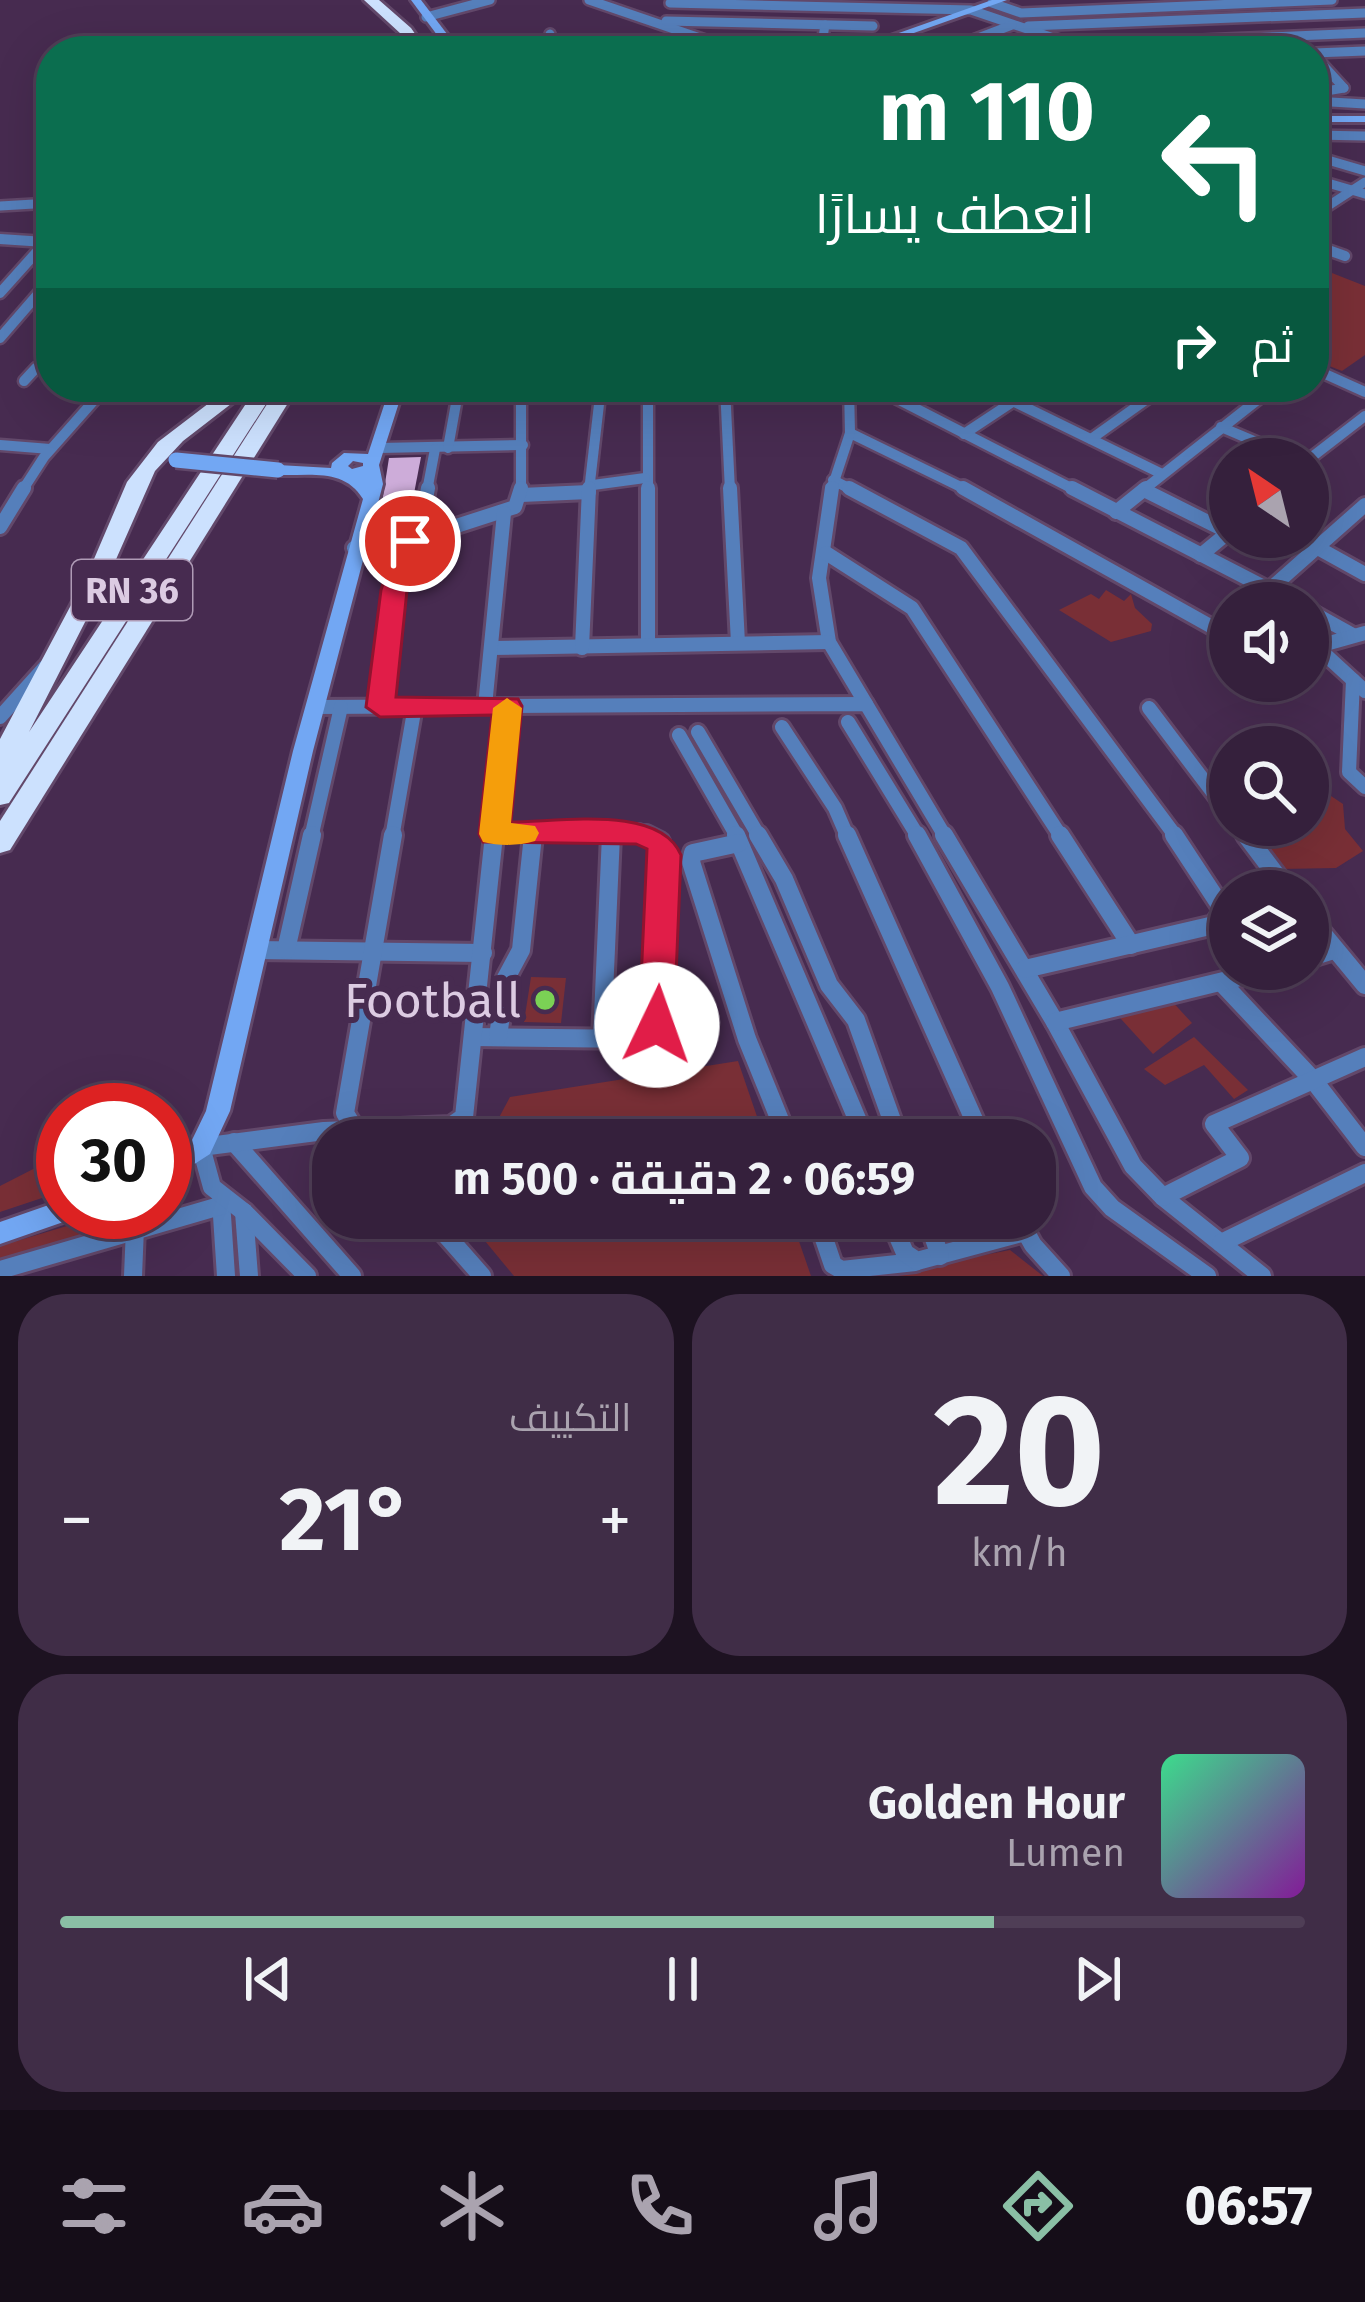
<!DOCTYPE html>
<html lang="ar">
<head>
<meta charset="utf-8">
<style>
	:root { --surface:#35203c; --page:#402d47; --text:#f1f3f6; --muted:#aaa3af; --line:#4f3e56; --accent:#8abfa5 }
	body { margin:0; font-family:"Fira Sans",Cairo,sans-serif; background:var(--page); color:var(--text); direction:rtl; height:100vh; display:flex; flex-direction:column; font-size:45px; white-space:nowrap }
	* { box-sizing:border-box; margin:0 }
	p { font-size:39px; color:var(--muted) }
	.icon { flex:none; width:66px; height:66px; fill:none; stroke:currentColor; stroke-width:2; stroke-linecap:round; stroke-linejoin:round }
	.map { position:relative; height:1276px; overflow:hidden; direction:ltr }
	.side { display:flex; flex-direction:column; gap:18px; padding:18px; background:#1d1221; flex:1 }
	.side>* { flex:none }
	.top-card { position:absolute; left:36px; top:36px; width:1293px; height:366px; border-radius:48px; box-shadow:0 12px 48px #0002,0 0 0 3px var(--line); direction:rtl; background:#0b6e4f; color:#fff; overflow:hidden }
	.needle { width:78px; rotate:325deg }
	.fabs { position:absolute; left:1209px; top:438px; display:grid; gap:24px }
	.fabs a { display:grid; place-items:center; width:120px; height:120px; border-radius:50%; background:var(--surface); box-shadow:0 12px 48px #0002,0 0 0 3px var(--line); font-size:60px }
	.speed { position:absolute; left:36px; top:1083px; display:flex; gap:24px; font-size:60px; font-weight:700; text-align:center }
	.speed>* { display:grid; place-content:center; width:156px; height:156px; border-radius:50%; background:var(--surface); box-shadow:0 12px 48px #0002,0 0 0 3px var(--line); line-height:1 }
	.speed .limit { border:18px solid #d22; background:#fff; color:#111 }
	.pin { position:absolute; display:grid; place-items:center; width:102px; height:102px; color:#fff; margin:-51px; border:6px solid #fff; border-radius:50%; box-shadow:0 3px 12px #0007 }
	.me { position:absolute; width:132px; margin:-66px; rotate:3deg; stroke-linejoin:round; filter:drop-shadow(0 0 9px #0008) }
	.turn { display:flex; align-items:center; gap:42px; height:252px; padding:0 36px; font-size:54px }
	.turn .icon { width:156px; height:156px; stroke-width:2.5 }
	.turn b { display:block; font-size:84px; line-height:102px }
	.then { display:flex; align-items:center; height:114px; padding:0 36px; background:#0003; gap:24px; font-size:45px }
	.big { font-size:90px; font-weight:700; line-height:1.1 }
	.side .widget { flex:1; display:flex; flex-direction:column; justify-content:center; gap:18px; min-width:0; padding:0 42px; border-radius:48px; background:var(--page) }
	.side .dial { align-items:center; gap:0 }
	.dial b { font-size:156px; line-height:1 }
	.song { display:flex; align-items:center; gap:36px }
	.cover { width:144px; height:144px; border-radius:18px; background:linear-gradient(135deg,hsl(150 70% 55%),hsl(290 70% 35%)) }
	.played { height:12px; border-radius:6px; background:linear-gradient(90deg,var(--accent) 75%,var(--line) 75%) }
	.keys { display:flex; justify-content:space-around; direction:ltr }
	.heat { display:flex; justify-content:space-between; align-items:center; font-size:66px; direction:ltr }
	.side .tiles { flex:1; display:grid; gap:18px; grid-template-columns:1fr 1fr }
	.widget:last-child { grid-column:span 2 }
	.trip { position:absolute; left:312px; top:1119px; width:744px; height:120px; border-radius:48px; background:var(--surface); box-shadow:0 12px 48px #0002,0 0 0 3px var(--line); font-weight:700; line-height:120px; text-align:center; direction:rtl }
	.dock { display:flex; height:192px; justify-content:space-around; align-items:center; background:#150d18; color:var(--muted) }
	.dock .icon { width:84px; height:84px }
	.dock .selected { color:var(--accent) }
	.dock b { font-size:54px; color:var(--text) }
	.map>svg:first-child { display:block }
	.green { fill:#792f36 }
	.building { fill:#cdacd9 }
	.lines { fill:none; stroke-linecap:round; stroke-linejoin:round }
	.street-far3-casing { stroke:#62486a; stroke-width:14 }
	.street-far2-casing { stroke:#62486a; stroke-width:15 }
	.street-far1-casing { stroke:#62486a; stroke-width:20 }
	.street-casing { stroke:#62486a; stroke-width:24 }
	.secondary-casing { stroke:#62486a; stroke-width:6 }
	.highway-casing { stroke:#62486a; stroke-width:6 }
	.street-far3 { stroke:#557fbb; stroke-width:9 }
	.street-far2 { stroke:#557fbb; stroke-width:10 }
	.street-far1 { stroke:#557fbb; stroke-width:14 }
	.street { stroke:#557fbb; stroke-width:18 }
	.secondary { fill:#72a7f3; fill-rule:evenodd }
	.highway { fill:#cce1fe; fill-rule:evenodd }
	.secondary-bridge-casing { stroke:#62486a; stroke-width:20; stroke-linecap:butt }
	.secondary-bridge { stroke:#72a7f3; stroke-width:15 }
	.route { fill:#e11d48; stroke:#92132f; stroke-width:3 }
	.slow { fill:#f59e0b }
	.poi-dot { fill:#7bd155; stroke:#472b50; stroke-width:4.5 }
	.labels { text-anchor:middle; stroke-width:12; stroke-linejoin:round; paint-order:stroke }
	.shield { fill:#472b50; stroke:#af9bb6; stroke-width:3 }
	.shield-label { font-size:36px; font-weight:bold; fill:#dccbe2 }
	.near-poi-label { font-size:48px; fill:#dccbe2; stroke:#472b50; text-anchor:end }
</style>
</head>
<body>
<div class="map">
<svg width="1365" height="1276" viewBox="0 0 1365 1276">
	<rect width="100%" height="100%" fill="#472b50"/>
	<g class="green">
		<path d="M1332,273L1365,286V355L1342,371L1314,360V285Z"/>
		<path d="M1106,590L1124,601L1131,594L1135,608L1152,624L1151,631L1111,642L1059,610L1091,594L1099,599Z"/>
		<path d="M1331,796L1343,804L1345,829L1363,851L1336,868L1281,869L1259,841L1289,825H1308V797Z"/>
		<path d="M531,977L566,978L561,1023L524,1022Z"/>
		<path d="M1168,997L1192,1023L1153,1054L1111,1008Z"/>
		<path d="M1194,1037L1248,1090L1234,1099L1204,1065L1165,1085L1144,1069Z"/>
		<path d="M738,1061L765,1140H487L510,1097Z"/>
		<path d="M43,1164L53,1178L63,1177V1191L0,1212V1186Z"/>
		<path d="M107,1214L108,1226L0,1264V1246Z"/>
		<path d="M466,1218H791L811,1276H514Z"/>
		<path d="M1010,1250L1043,1276H876Z"/>
	</g>
	<path class="building" d="M421,457L407,530L377,534L389,458Z"/>
	<g class="lines">
		<defs>
			<g id="street-far3">
				<path d="M589,0L738,51"/>
				<path d="M670,3L971,10L1092,51"/>
				<path d="M992,3L1021,13L1332,0"/>
				<path d="M426,17L490,0"/>
				<path d="M666,21L873,26"/>
				<path d="M1028,26L1365,13"/>
				<path d="M550,34L552,42L578,51"/>
				<path d="M885,40L928,51"/>
				<path d="M725,42L816,45L822,43L825,25"/>
				<path d="M1085,45L1365,33"/>
				<path d="M944,51L1012,25"/>
				<path d="M1027,51L1055,39"/>
				<path d="M1314,53L1365,51"/>
				<path d="M1314,55L1344,88"/>
				<path d="M1314,93L1344,88"/>
				<path d="M1314,101L1365,104"/>
				<path d="M1314,135L1365,136"/>
				<path d="M1314,156L1365,171"/>
				<path d="M1314,179L1365,194"/>
				<path d="M0,206L51,203"/>
				<path d="M1314,215L1365,182"/>
			</g>
			<g id="street-far2">
				<path d="M0,239L45,242"/>
				<path d="M1314,245L1345,256"/>
				<path d="M0,293L51,236"/>
				<path d="M0,338L51,279"/>
				<path d="M1314,369L1365,392"/>
				<path d="M24,381L36,368L50,366"/>
				<path d="M521,387V491"/>
				<path d="M648,387V491"/>
				<path d="M725,387L730,491"/>
				<path d="M874,387L1077,491"/>
				<path d="M984,387L1160,473"/>
				<path d="M1245,387L1263,395"/>
				<path d="M1221,427L1296,459"/>
				<path d="M850,433L969,491"/>
				<path d="M964,434L1035,387"/>
				<path d="M1091,439L1164,387"/>
				<path d="M0,445L50,449"/>
				<path d="M380,448L523,445"/>
				<path d="M448,448L459,387"/>
				<path d="M1308,460L1365,416"/>
				<path d="M833,480L854,491"/>
				<path d="M593,485L645,478"/>
				<path d="M22,491L44,457L106,387"/>
				<path d="M427,491L435,449"/>
				<path d="M589,491L601,387"/>
				<path d="M831,491L850,433L849,387"/>
				<path d="M1142,491L1274,387"/>
			</g>
			<g id="street-far1">
				<path d="M648,488V645"/>
				<path d="M730,488L738,643"/>
				<path d="M832,488L819,578L829,642L866,704"/>
				<path d="M849,488L961,548L1177,838"/>
				<path d="M963,488L1230,637"/>
				<path d="M1072,488L1295,603"/>
				<path d="M1144,490L1228,532"/>
				<path d="M521,495L589,492"/>
				<path d="M1116,512L1146,488"/>
				<path d="M0,527L24,488"/>
				<path d="M419,536L428,488"/>
				<path d="M354,548L410,541L515,507L521,488"/>
				<path d="M1318,548L1365,574"/>
				<path d="M826,553L912,608L1062,838"/>
				<path d="M1201,555L1230,531"/>
				<path d="M1269,590L1365,505"/>
				<path d="M1308,610L1353,635"/>
				<path d="M1317,647L1365,691"/>
				<path d="M491,648L829,642"/>
				<path d="M582,648L589,488"/>
				<path d="M1308,649L1365,633"/>
				<path d="M1353,680L1349,772L1365,787"/>
				<path d="M485,706L504,513"/>
				<path d="M314,707L866,704L946,838"/>
				<path d="M380,707L394,590L410,541"/>
				<path d="M1149,708L1230,815"/>
				<path d="M0,717L45,667"/>
				<path d="M848,722L919,838"/>
				<path d="M782,727L835,808L848,838"/>
				<path d="M698,732L760,838"/>
				<path d="M679,735L738,838"/>
				<path d="M1238,825L1248,838"/>
				<path d="M494,834L639,832L652,838"/>
				<path d="M311,838L341,707"/>
				<path d="M392,838L415,706"/>
				<path d="M494,838L508,706"/>
				<path d="M532,838L533,833"/>
				<path d="M611,838V833"/>
			</g>
			<g id="street">
				<path d="M736,835L866,1140"/>
				<path d="M758,835L784,879L829,985L856,1020L899,1140"/>
				<path d="M847,835L983,1140"/>
				<path d="M917,835L1000,987L1093,1187L1112,1208L1207,1276"/>
				<path d="M944,835L1055,1022L1133,1166L1163,1197L1262,1276"/>
				<path d="M1060,835L1131,945"/>
				<path d="M1246,835L1288,891"/>
				<path d="M739,843L693,853L691,862L747,1039L788,1140"/>
				<path d="M1308,916L1365,985"/>
				<path d="M256,950L483,953"/>
				<path d="M286,950L312,835"/>
				<path d="M1308,958L1334,950"/>
				<path d="M1025,969L1214,925L1224,911L1174,835"/>
				<path d="M1223,984L1314,1081L1365,1147"/>
				<path d="M1055,1022L1273,969"/>
				<path d="M474,1037L638,1039L657,1025L665,855L660,842L646,835"/>
				<path d="M498,1037L506,978L521,950L533,835"/>
				<path d="M602,1039L611,835"/>
				<path d="M361,1140L345,1113L393,835"/>
				<path d="M234,1142L352,1276"/>
				<path d="M1163,1197L1240,1158L1214,1124L1365,1057"/>
				<path d="M221,1201L226,1276"/>
				<path d="M244,1212L249,1276"/>
				<path d="M431,1218L482,1276"/>
				<path d="M817,1218L833,1265L842,1270L915,1262"/>
				<path d="M890,1218L905,1253L917,1261L1025,1232"/>
				<path d="M927,1218L940,1256"/>
				<path d="M1018,1218L1033,1245L1061,1276"/>
				<path d="M1221,1243L1365,1173"/>
				<path d="M0,1270L223,1205"/>
				<path d="M133,1276L135,1228"/>
				<path d="M307,1276L244,1212L212,1187L201,1147L324,1131L451,1126L464,1117L494,835"/>
			</g>
			<g id="secondary">
				<path d="M411,0H421L460,51H449Z"/>
				<path d="M992,0H1007L863,51H848Z"/>
				<rect x="1314" y="116" width="51" height="6"/>
				<path d="M390,387H404L379,465L383,484L313,751L230,1111L210,1154L165,1183V1159L192,1140L206,1111L293,751L363,499C344,468 311,476 278,475L270,470L278,465L331,468L332,463L344,453L368,454ZM353,461L363,463V466L352,469L348,466Z"/>
				<path d="M63,1200V1212H75L72,1219L0,1244V1222Z"/>
			</g>
			<g id="highway">
				<path d="M364,0H379L411,28L427,51H413L401,34Z"/>
				<path d="M230,387H253L183,441L155,471L110,573L29,732L257,387H277L9,803L0,805V739L88,573L127,482L158,442Z"/>
				<path d="M278,387H298L10,850L0,853V821Z"/>
			</g>
		</defs>
		<use href="#street-far3" class="street-far3-casing"/>
		<use href="#street-far2" class="street-far2-casing"/>
		<use href="#street-far1" class="street-far1-casing"/>
		<use href="#street" class="street-casing"/>
		<use href="#secondary" class="secondary-casing"/>
		<use href="#highway" class="highway-casing"/>
		<use href="#street-far3" class="street-far3"/>
		<use href="#street-far2" class="street-far2"/>
		<use href="#street-far1" class="street-far1"/>
		<use href="#street" class="street"/>
		<use href="#secondary" class="secondary"/>
		<use href="#highway" class="highway"/>
		<defs>
			<path id="secondary-bridge" d="M176,460L278,470"/>
		</defs>
		<use href="#secondary-bridge" class="secondary-bridge-casing"/>
		<use href="#secondary-bridge" class="secondary-bridge"/>
	</g>
	<path class="route" d="M410,533L423,541L407,590L396,697L518,699L522,706L511,822C559,822 660,804 681,855L674,1025L669,1035L657,1039L644,1035L639,1025L647,849L636,844L483,842L479,834L492,715L380,717L366,707L381,590L397,541Z"/>
	<path class="slow" d="M507,698L522,708L511,823L535,826L539,833L535,841C518,846 500,846 483,842L479,834L493,708Z"/>
	<circle class="poi-dot" cx="545" cy="1000" r="12"/>
	<g class="labels">
		<rect class="shield" x="72" y="560" width="120" height="60" rx="9"/>
		<g class="shield-label">
			<text x="132" y="603">RN 36</text>
		</g>
		<g class="near-poi-label">
			<text x="521" y="1017">Football</text>
		</g>
	</g>
</svg>
<div class="fabs">
<a><svg class="needle" viewBox="-14 -14 28 28"><path d="M0-13l5 13h-10z" fill="#e53935"/><path d="M0 13l5-13h-10z" fill="#aaa3af"/></svg></a>
<a><svg class="icon" aria-label="sound" viewBox="0 0 24 24"><path d="M4 9h4l5-4v14l-5-4H4zM17 9q2 3 0 6"/></svg></a>
<a><svg class="icon" aria-label="search" viewBox="0 0 24 24"><circle cx="10" cy="10" r="6"/><path d="M15 15l6 6"/></svg></a>
<a><svg class="icon" aria-label="layers" viewBox="0 0 24 24"><path d="M12 4l9 5-9 5-9-5zM3 14l9 5 9-5"/></svg></a>
</div>
<div class="speed"><div class="limit">30</div></div>
<div class="pin" style="left:410px;top:541px;background:#d93025"><svg class="icon" aria-label="arrive" viewBox="0 0 24 24"><path d="M6 21V4h12l-3 4 3 4H6"/></svg></div>
<svg class="me" style="left:657px;top:1025px" viewBox="-20 -20 40 40"><circle r="19" fill="#fff"/><path d="M0-13L10 11 0 6-10 11z" fill="#e11d48"/></svg>
<div class="trip">06:59 · 2 دقيقة · 500 m</div>
<div class="top-card">
<div class="turn"><svg class="icon" aria-label="left" viewBox="0 0 24 24"><path d="M17 20v-9H6M10 6l-5 5 5 5"/></svg><div><b>110 m</b>انعطف يسارًا</div></div>
<div class="then">ثم<svg class="icon" aria-label="right" viewBox="0 0 24 24"><path d="M7 20v-9h11M14 6l5 5-5 5"/></svg></div>
</div>
</div>
<section class="side">
<div class="tiles">
<div class="widget dial"><b>20</b><p>km/h</p></div>
<div class="widget"><p>التكييف</p>
<div class="heat"><a>−</a><b class="big">21°</b><a>+</a></div>
</div>
<div class="widget">
<div class="song"><i class="cover"></i><div><b>Golden Hour</b><p>Lumen</p></div></div>
<div class="played"></div>
<div class="keys"><svg class="icon" aria-label="previous" viewBox="0 0 24 24"><path d="M18 5L8 12l10 7zM5 5v14"/></svg><svg class="icon" aria-label="pause" viewBox="0 0 24 24"><path d="M8 5v14M16 5v14"/></svg><svg class="icon" aria-label="next" viewBox="0 0 24 24"><path d="M6 5l10 7-10 7zM19 5v14"/></svg></div>
</div>
</div>
</section>
<nav class="dock">
<b>06:57</b>
<svg class="icon selected" aria-label="directions" viewBox="0 0 24 24"><path d="M12 3l9 9-9 9-9-9zM9 14v-3h6M13 9l2 2-2 2"/></svg>
<svg class="icon" aria-label="music" viewBox="0 0 24 24"><path d="M9 18V5l10-2v13"/><circle cx="6" cy="18" r="3"/><circle cx="16" cy="16" r="3"/></svg>
<svg class="icon" aria-label="phone" viewBox="0 0 24 24"><path d="M5 4h4l2 5-3 2q2 4 5 5l2-3 5 2v4C11 20 4 13 5 4z"/></svg>
<svg class="icon" aria-label="climate" viewBox="0 0 24 24"><path d="M12 3v18M4 7l16 10M4 17L20 7"/></svg>
<svg class="icon" aria-label="car" viewBox="0 0 24 24"><path d="M5 17H2v-5l4-1 3-4h7l3 4 3 1v5h-3M9 17h6M6 11h13"/><circle cx="7" cy="17" r="2"/><circle cx="17" cy="17" r="2"/></svg>
<svg class="icon" aria-label="filters" viewBox="0 0 24 24"><path d="M4 7h16M4 17h16"/><circle cx="9" cy="7" r="2"/><circle cx="15" cy="17" r="2"/></svg>
</nav>
</body>
</html>
